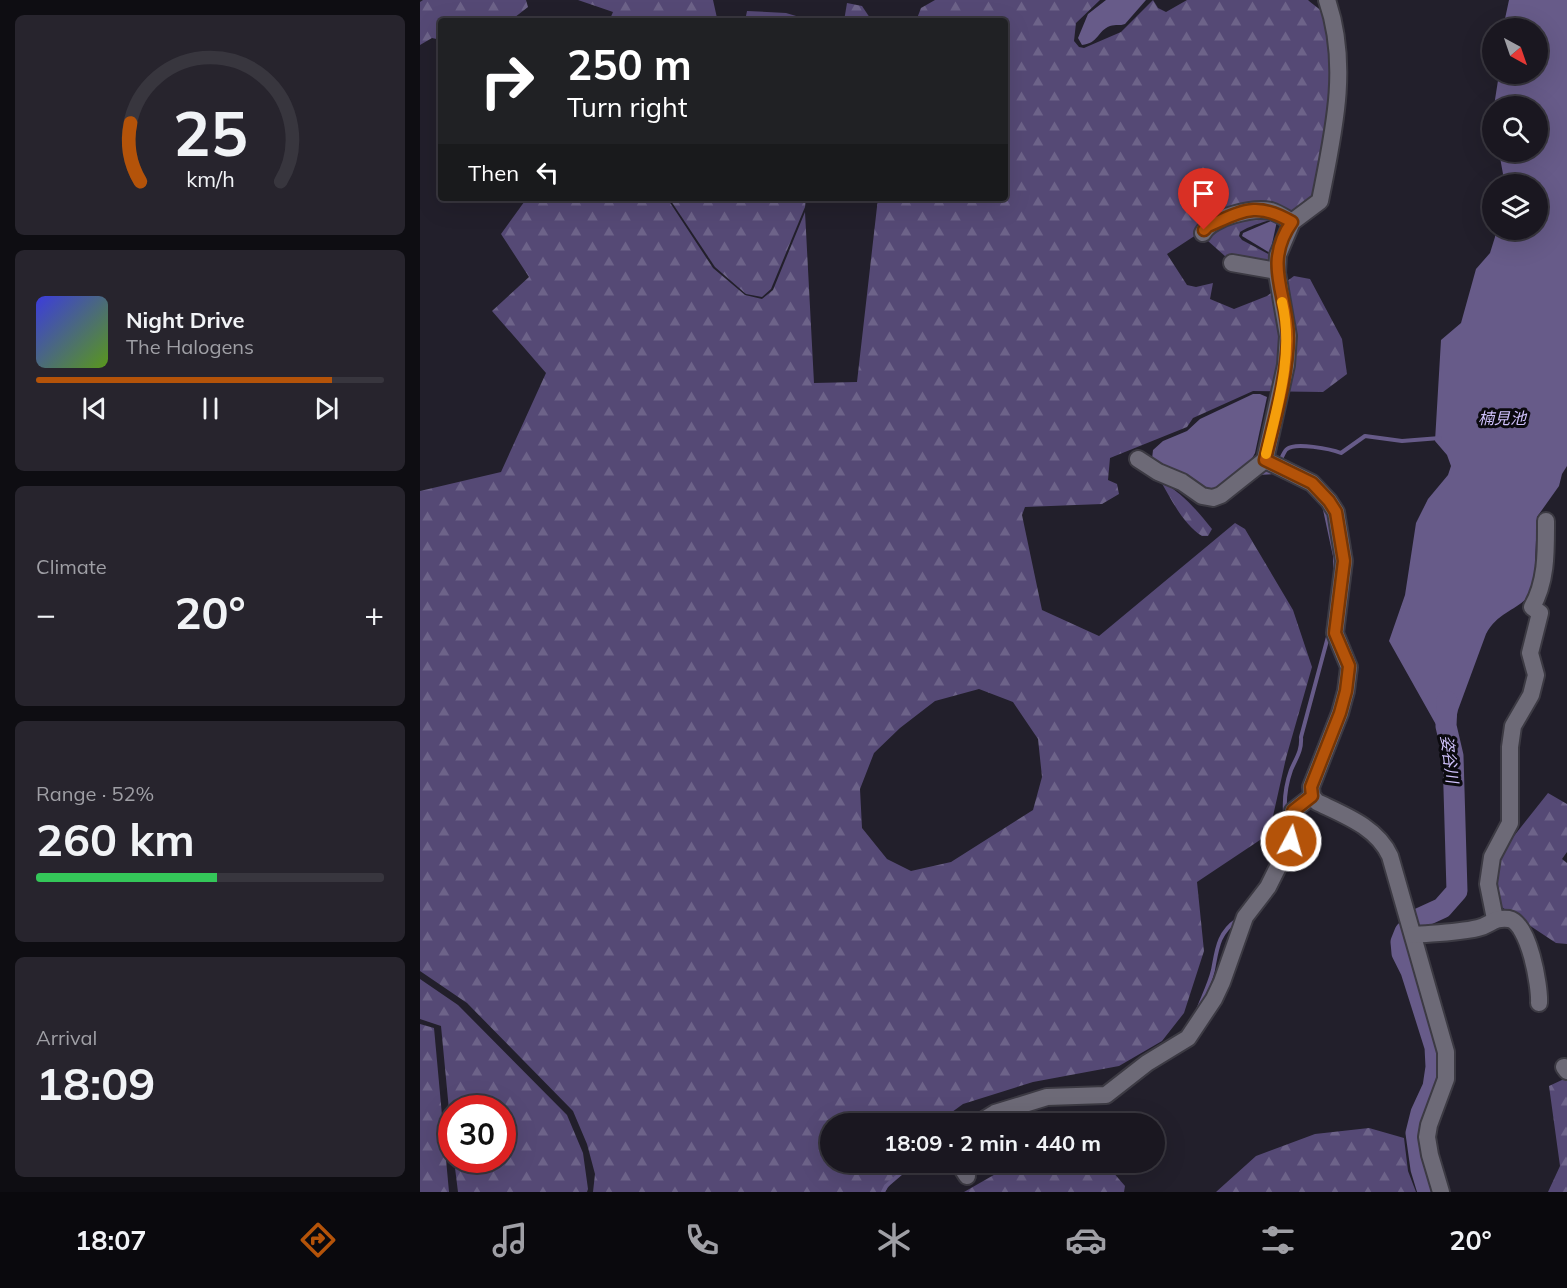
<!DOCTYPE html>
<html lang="en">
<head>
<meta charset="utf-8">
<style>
	:root { --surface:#1a1720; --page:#27242d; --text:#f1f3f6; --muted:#9f9fa5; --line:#38363e; --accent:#b45309 }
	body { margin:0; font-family:Mulish,"Noto Sans JP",sans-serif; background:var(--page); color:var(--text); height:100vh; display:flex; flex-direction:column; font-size:22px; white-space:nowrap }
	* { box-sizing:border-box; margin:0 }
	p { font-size:20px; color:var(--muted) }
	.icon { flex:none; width:33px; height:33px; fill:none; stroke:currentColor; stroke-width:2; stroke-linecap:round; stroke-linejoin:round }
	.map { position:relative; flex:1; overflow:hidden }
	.drawer { display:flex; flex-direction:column; gap:15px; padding:15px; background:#0e0d12; width:420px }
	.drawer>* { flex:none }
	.banner { position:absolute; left:18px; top:18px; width:570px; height:183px; border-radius:6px; box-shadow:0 6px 24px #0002,0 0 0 2px var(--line); background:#202124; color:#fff; overflow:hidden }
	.needle { width:39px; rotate:140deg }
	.tools { position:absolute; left:1062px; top:18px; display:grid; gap:12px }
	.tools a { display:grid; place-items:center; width:66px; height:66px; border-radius:50%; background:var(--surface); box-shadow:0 6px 24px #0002,0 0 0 2px var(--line); font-size:30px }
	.speed { position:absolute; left:18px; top:1095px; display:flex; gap:12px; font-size:30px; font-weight:700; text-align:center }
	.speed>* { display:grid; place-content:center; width:78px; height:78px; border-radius:50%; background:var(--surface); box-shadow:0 6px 24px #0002,0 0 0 2px var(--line); line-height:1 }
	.speed .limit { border:9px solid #d22; background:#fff; color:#111 }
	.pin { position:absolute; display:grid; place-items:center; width:51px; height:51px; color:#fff; margin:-62px -26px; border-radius:50% 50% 50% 0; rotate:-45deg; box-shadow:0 0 6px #0007 }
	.pin .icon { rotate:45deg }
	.me { position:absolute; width:66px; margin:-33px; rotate:6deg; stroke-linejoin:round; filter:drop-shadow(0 0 4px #0008) }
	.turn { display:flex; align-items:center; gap:21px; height:126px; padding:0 30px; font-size:27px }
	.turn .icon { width:78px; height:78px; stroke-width:2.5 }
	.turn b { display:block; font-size:42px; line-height:51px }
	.then { display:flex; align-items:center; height:57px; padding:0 30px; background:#0003; gap:12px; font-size:22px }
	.big { font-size:45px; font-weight:700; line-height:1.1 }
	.drawer .tile { flex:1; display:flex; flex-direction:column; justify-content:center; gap:9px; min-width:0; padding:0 21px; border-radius:9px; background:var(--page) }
	.drawer .dial { align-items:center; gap:0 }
	.dial svg { height:156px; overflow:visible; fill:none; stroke:var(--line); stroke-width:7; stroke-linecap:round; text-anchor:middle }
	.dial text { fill:var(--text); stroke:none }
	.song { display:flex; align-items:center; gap:18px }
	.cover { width:72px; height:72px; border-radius:9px; background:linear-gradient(135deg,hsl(240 70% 55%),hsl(90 70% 35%)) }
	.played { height:6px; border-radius:3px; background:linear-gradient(90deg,var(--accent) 85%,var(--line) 85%) }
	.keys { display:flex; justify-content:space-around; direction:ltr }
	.heat { display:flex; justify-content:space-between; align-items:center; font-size:33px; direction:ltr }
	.charge { height:9px; border-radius:4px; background:linear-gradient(90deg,#34c759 52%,var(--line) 0) }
	.trip { position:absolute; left:400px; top:1113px; width:345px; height:60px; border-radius:30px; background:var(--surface); box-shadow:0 6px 24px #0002,0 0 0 2px var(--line); font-weight:700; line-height:60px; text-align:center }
	.tab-bar { display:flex; height:96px; justify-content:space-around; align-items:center; background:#0a090d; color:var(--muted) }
	.tab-bar .icon { width:42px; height:42px }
	.tab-bar .selected { color:var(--accent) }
	.tab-bar b { font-size:27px; color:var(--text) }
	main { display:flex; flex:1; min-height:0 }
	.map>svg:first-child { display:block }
	.forest { fill:url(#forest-firs); fill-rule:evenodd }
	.water { fill:#675b89 }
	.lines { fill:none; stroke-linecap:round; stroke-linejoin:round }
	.stream { stroke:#675b89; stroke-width:4 }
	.river { stroke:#675b89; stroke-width:21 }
	.minor-casing { stroke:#3c3a43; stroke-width:20 }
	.minor { stroke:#6d6a77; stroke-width:16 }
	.route-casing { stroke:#753606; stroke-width:15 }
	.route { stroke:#b45309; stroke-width:10 }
	.slow { stroke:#f59e0b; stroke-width:10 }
	.labels { text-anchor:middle; stroke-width:6; stroke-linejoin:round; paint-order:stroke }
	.water-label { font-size:16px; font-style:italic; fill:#cfc1fb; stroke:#0b0a0f }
</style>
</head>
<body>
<main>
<section class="drawer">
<div class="tile dial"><svg viewBox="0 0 100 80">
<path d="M14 69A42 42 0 1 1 86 69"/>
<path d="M14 69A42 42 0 0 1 9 39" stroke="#b45309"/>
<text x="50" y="56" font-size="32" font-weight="700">25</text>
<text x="50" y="72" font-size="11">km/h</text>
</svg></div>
<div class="tile">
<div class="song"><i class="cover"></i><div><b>Night Drive</b><p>The Halogens</p></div></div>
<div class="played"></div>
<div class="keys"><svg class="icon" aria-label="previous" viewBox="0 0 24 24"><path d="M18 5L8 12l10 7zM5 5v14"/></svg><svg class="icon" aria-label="pause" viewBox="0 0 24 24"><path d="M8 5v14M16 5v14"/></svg><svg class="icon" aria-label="next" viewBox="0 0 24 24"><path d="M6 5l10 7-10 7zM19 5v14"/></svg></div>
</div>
<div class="tile"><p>Climate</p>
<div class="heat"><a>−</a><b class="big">20°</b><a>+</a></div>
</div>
<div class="tile"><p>Range · 52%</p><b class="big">260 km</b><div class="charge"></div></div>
<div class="tile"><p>Arrival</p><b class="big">18:09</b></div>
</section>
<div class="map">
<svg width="1147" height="1192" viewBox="0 0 1147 1192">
	<defs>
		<pattern id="forest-firs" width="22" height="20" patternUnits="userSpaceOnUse" patternTransform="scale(1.5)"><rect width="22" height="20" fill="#554975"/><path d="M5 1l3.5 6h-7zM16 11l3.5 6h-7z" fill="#6d6389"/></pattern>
	</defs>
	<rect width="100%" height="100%" fill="#221f2b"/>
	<g class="forest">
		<path d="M3,0H106L108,7L90,21H21V40L12,38L0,45V2Z"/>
		<path d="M158,0H293L297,18L306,21H179L190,19L193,12Z"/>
		<path d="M515,0H680L656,23L654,41L659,47L664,48L701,32L733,0L738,8L746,12L767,0H888C892,4 899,8 902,12C918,37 910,179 891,201C875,218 841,219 820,232L819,236L822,240L852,256L850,267L806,257L779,233L747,254L767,285L776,287L793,283L790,299L814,309L847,296L874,276L890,279L922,339L927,374L903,392L833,391L773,418L767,427L690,458L688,480L697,484L699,494L682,504L605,507L602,515L622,610L679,636L815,523L825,529L873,610L892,667L866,758L849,834L777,882L784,951L764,1013L742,1041L699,1066L613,1082L543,1104L517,1123L411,1124V1162L484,1163L465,1192H173L175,1174L167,1144L153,1111L47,1003L0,971V491L81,472L126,373L72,311L109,277L81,234L107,198H247L293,268L325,295L342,299L353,290L385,212L394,383L437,382L458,198H585V21H496L501,8ZM559,689L593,702L618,739L622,777L613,810L531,862L491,871L467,859L442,828L440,789L454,753L480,728L515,701Z"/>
		<path d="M427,3L442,6L452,21H424Z"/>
		<path d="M327,11L366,13L393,21H325Z"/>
		<path d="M249,198H386L385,207L351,289L342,297L326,294L295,267Z"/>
		<path d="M740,480C764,495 775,508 792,529L788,536H782C763,524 751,499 740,480Z"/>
		<path d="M1128,793L1147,804V852L1142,859L1147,863V944L1136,943L1080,906L1076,869L1086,846Z"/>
		<path d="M0,979L38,1005L147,1115L163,1153L168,1189L167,1192H38L34,1160H82V1108H32L31,1131L21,1026L0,1019Z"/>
		<path d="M0,1024L14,1028L29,1192H0Z"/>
		<path d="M1144,1079L1147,1080V1192H1128L1140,1166L1129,1086Z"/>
		<path d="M949,1128L984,1138L988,1171L996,1192H796L836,1156L895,1134Z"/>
		<path d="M603,1163H685L705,1186L704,1192H544L579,1172Z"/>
	</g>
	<g class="water">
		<path d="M686,0H726L705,24C700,26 696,24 690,26C677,31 679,43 662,45L658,38L668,14Z"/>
		<path d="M1089,0H1147V466L1142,474L1139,486L1117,517L1114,587C1103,611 1080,608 1066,634L1038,710L1034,728L1019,730L969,641L985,595L996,523L1008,499L1028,475L1031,466L1027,455L1015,441L1021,340L1041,323L1056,269L1070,253L1075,237V230H1118V184H1081L1083,174L1079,152H1118V106H1074L1079,74H1118V28H1083Z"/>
		<path d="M851,221H857L850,253L822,236L823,233Z"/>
		<path d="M833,394H840L847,397L835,453L827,468L812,476L791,493L732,459L733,450L743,441L767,431L780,419Z"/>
	</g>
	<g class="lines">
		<g class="stream">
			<path d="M862,457C863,455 865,450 867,449C875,442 911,449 921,453L945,436L982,441L1020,438"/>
			<path d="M838,473L854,472"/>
			<path d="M904,505L915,556V572"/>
			<path d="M865,813C864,798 866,784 871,770C876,758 882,751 881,737L909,633"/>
			<path d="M778,1010C783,997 790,983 793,970C797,949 798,933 817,920"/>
			<path d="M463,1192L466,1186L494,1162"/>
		</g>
		<path class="river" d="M1008,1192L1001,1169L996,1133L1001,1113L1013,1087L1016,1067L1015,1047L991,971L982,953L981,942L985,932L998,919L1022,908L1037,891L1033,756L1026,726L1027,701"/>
		<defs>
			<g id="minor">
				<path d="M907,0C930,66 913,135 900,201L872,222L858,255L857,273L868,336L866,365L845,460L892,483L909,501L916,512L924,561L915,633L929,667L926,691L920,713L891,787L892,796L897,802C924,815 957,827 970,856L1026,1052V1079L1009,1125L1007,1137L1010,1155L1021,1192"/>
				<path d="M783,233C791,217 834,207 851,211C858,213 865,218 872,222"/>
				<path d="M812,263L857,271"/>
				<path d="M718,459L738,472L762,482L782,496L793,498L801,495L845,460"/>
				<path d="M1075,919L1068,884L1072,857L1090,823V747L1093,726L1111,695L1116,675L1110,653L1120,613L1112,607C1127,581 1126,550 1126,521"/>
				<path d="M993,935C1015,933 1037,933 1058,928C1071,925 1073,917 1089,919C1109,923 1120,986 1119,1003"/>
				<path d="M1144,1067L1147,1071"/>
				<path d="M557,1124L575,1113L627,1097L686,1095L727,1063L768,1038L794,999L802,982L825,917L848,887L871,841L873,811L892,796"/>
				<path d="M538,1162L547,1176"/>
			</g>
		</defs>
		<use href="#minor" class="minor-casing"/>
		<use href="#minor" class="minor"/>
	</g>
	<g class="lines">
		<defs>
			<path id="route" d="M784,230L788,226C823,211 836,201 872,222C842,264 868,295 868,338C867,379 854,420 845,460L892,483L909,501L916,512L924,561L915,633L929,666L926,691L920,713L891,787L892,796L873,811L871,841"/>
		</defs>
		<use href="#route" class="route-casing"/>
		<use href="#route" class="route"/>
		<path class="slow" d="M846,454C858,404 874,353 862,302"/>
	</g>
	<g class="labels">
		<g class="water-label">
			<text x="1082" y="424">楠見池</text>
			<text transform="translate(1030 759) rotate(83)" y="6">姿谷川</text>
		</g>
	</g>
</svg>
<div class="tools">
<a><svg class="needle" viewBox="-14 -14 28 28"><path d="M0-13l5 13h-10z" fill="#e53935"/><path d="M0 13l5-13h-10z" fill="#9f9fa5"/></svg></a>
<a><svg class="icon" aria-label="search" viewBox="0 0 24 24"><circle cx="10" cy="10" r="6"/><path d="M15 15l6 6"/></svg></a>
<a><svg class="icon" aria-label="layers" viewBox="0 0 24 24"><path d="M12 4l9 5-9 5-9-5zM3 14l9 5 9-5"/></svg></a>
</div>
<div class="speed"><div class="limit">30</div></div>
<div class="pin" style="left:784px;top:230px;background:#d93025"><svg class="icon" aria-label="arrive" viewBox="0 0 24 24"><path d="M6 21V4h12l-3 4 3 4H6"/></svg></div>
<svg class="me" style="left:871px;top:841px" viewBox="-20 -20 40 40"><circle r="17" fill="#b45309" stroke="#fff" stroke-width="3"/><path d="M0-11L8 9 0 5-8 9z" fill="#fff"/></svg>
<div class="trip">18:09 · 2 min · 440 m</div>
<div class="banner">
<div class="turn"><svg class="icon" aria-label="right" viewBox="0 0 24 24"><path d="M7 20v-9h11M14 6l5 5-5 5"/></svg><div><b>250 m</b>Turn right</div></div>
<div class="then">Then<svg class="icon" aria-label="left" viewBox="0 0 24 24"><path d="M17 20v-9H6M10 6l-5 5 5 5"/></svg></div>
</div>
</div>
</main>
<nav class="tab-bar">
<b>18:07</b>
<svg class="icon selected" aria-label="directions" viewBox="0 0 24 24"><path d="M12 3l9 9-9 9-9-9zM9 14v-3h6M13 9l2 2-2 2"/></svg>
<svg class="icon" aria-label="music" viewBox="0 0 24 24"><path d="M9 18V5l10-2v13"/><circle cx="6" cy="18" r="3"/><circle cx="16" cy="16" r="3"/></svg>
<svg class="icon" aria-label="phone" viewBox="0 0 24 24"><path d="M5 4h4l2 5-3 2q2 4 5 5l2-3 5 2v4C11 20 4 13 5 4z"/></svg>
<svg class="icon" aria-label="climate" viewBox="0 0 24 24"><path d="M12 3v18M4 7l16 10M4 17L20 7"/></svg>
<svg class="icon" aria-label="car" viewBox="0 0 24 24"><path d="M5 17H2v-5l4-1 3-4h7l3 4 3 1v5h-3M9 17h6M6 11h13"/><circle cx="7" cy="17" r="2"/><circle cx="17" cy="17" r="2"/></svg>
<svg class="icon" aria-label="filters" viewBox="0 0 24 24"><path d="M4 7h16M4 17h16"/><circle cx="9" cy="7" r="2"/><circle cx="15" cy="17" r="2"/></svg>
<b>20°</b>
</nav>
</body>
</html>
